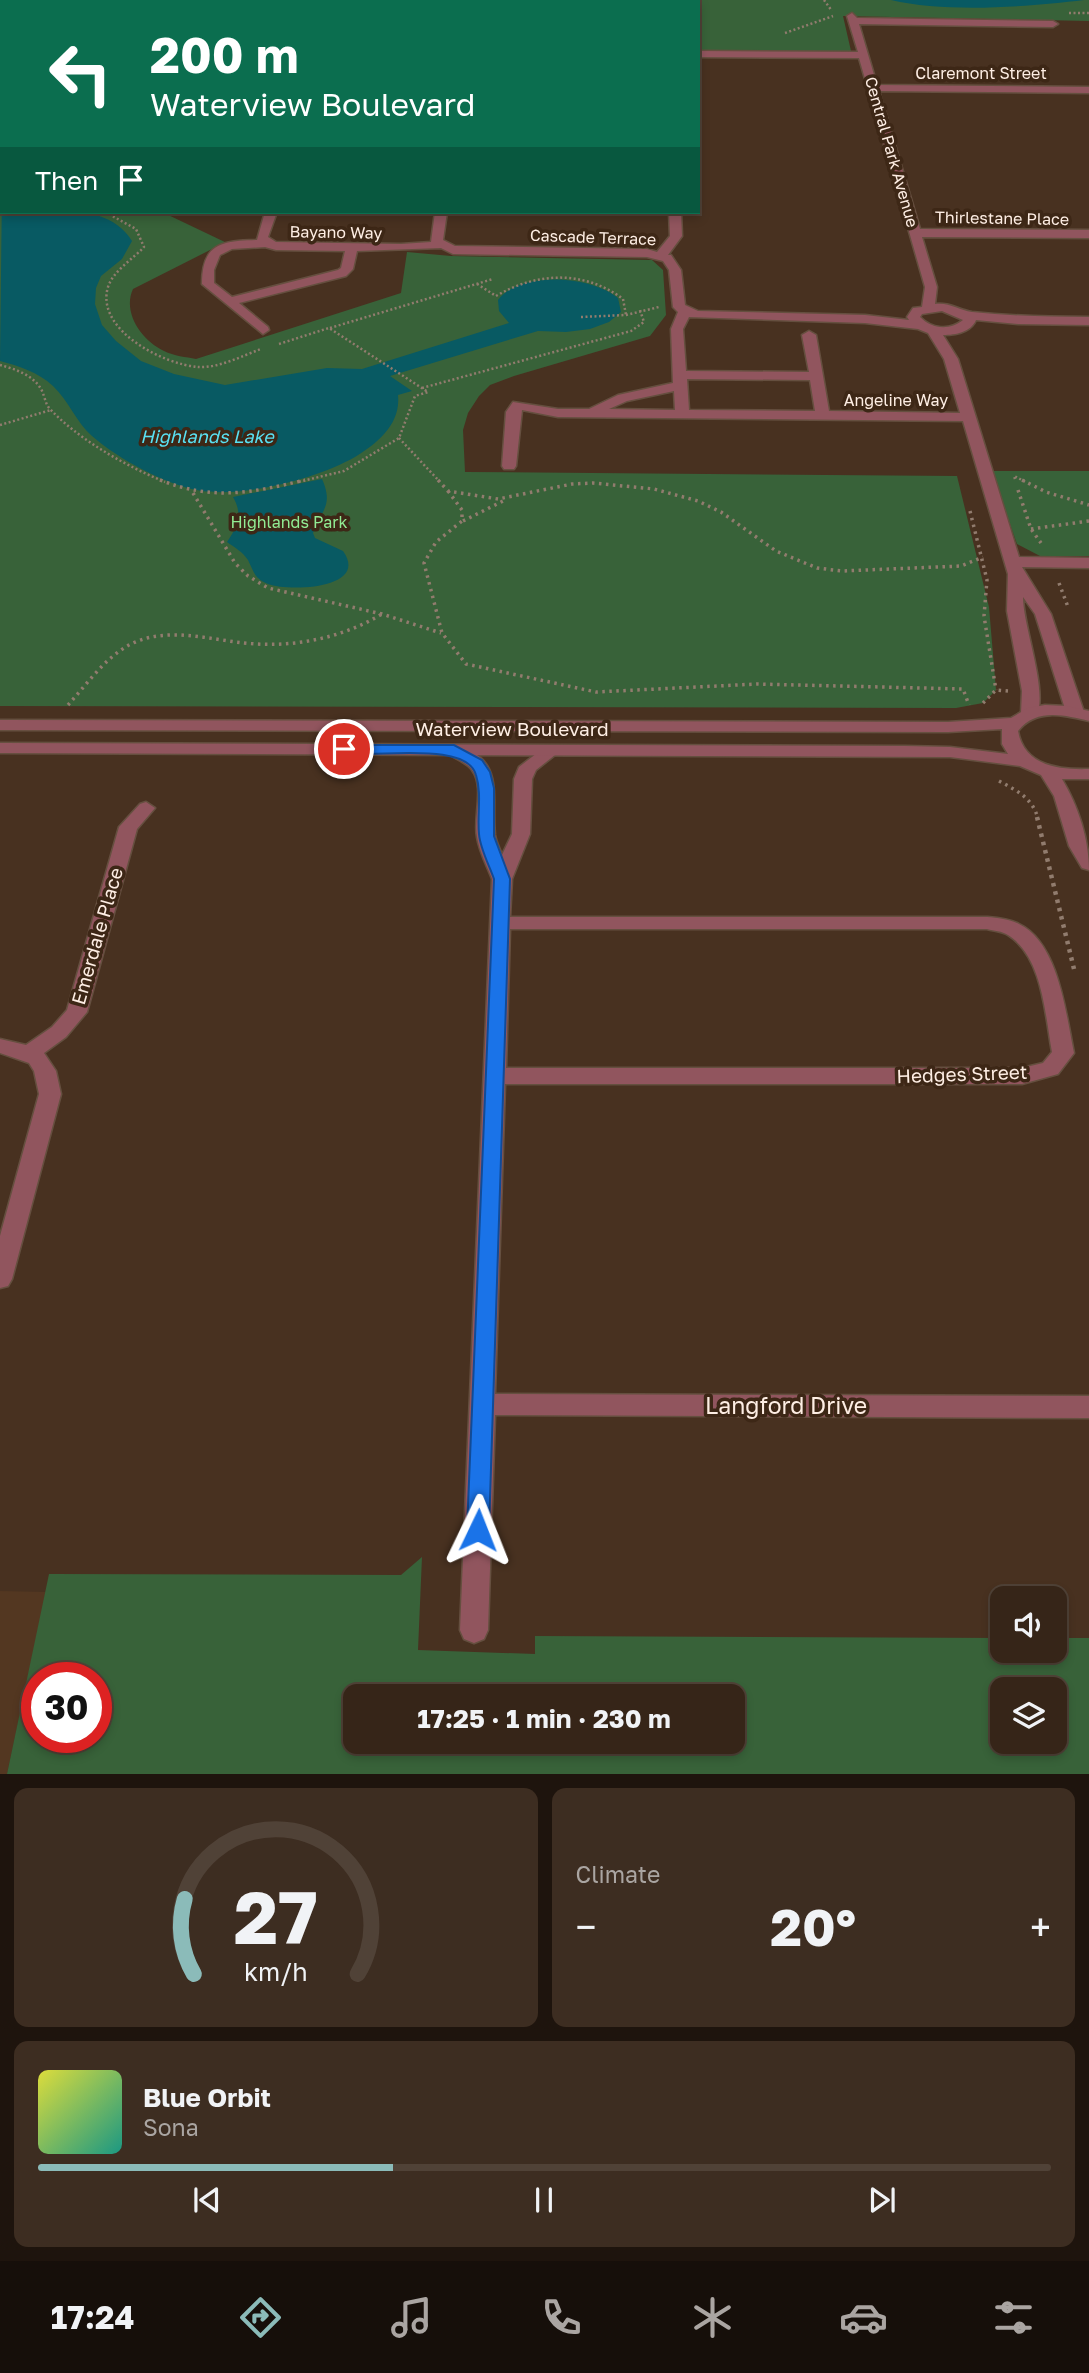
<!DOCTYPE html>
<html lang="en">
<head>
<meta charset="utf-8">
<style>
	:root { --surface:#362518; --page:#3d2d21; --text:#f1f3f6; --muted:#aaa5a2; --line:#504237; --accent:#8bbbb9 }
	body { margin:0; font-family:"Golos Text",sans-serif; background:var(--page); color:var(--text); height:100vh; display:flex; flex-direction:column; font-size:26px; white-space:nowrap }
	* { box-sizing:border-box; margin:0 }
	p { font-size:23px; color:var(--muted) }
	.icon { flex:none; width:38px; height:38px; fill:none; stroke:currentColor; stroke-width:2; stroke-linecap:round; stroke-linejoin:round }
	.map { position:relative; height:1774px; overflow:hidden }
	.drawer { display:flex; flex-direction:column; gap:14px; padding:14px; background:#1e140d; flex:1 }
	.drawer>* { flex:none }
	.top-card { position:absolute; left:0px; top:0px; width:700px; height:214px; box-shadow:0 4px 10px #0003,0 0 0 2px var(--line); background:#0b6e4f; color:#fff; overflow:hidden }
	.buttons { position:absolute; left:990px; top:1586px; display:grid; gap:14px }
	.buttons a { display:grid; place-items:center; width:77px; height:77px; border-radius:14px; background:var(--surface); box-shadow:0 4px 10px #0003,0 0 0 2px var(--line); font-size:35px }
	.speed { position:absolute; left:21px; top:1662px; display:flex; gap:14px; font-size:35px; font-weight:700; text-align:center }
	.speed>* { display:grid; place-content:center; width:91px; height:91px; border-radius:50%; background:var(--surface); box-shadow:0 4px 10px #0003,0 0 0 2px var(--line); line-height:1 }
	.speed .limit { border:10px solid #d22; background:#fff; color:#111 }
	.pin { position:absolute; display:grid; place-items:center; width:60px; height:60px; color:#fff; margin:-30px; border:4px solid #fff; border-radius:50%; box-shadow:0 2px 7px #0007 }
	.me { position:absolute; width:77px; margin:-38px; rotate:2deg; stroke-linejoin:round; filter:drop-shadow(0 0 5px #0008) }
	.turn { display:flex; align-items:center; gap:24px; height:147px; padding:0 35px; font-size:32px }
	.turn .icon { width:91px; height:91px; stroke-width:2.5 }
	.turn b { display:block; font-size:49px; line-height:60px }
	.then { display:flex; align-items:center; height:66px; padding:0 35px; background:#0003; gap:14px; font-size:26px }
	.big { font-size:52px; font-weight:700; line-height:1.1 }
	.drawer .tile { flex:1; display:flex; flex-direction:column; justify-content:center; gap:10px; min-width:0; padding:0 24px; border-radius:14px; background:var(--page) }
	.drawer .dial { align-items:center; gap:0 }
	.dial svg { height:182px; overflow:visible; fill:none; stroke:var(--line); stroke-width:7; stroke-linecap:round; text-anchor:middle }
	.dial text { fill:var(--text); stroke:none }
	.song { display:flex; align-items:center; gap:21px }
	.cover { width:84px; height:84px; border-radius:10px; background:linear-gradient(135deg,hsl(60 70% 55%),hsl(170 70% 35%)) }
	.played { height:7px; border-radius:4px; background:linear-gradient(90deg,var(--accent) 35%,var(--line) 35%) }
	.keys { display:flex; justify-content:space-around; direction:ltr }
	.heat { display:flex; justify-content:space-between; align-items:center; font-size:38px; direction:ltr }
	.drawer .tiles { flex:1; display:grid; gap:14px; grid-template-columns:1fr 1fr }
	.tile:last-child { grid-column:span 2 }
	.trip { position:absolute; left:343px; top:1684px; width:402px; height:70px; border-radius:14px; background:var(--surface); box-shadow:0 4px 10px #0003,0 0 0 2px var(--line); font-weight:700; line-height:70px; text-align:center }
	.tab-bar { display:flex; height:112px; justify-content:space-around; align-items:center; background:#160f0a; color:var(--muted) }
	.tab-bar .icon { width:49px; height:49px }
	.tab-bar .current { color:var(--accent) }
	.tab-bar b { font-size:32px; color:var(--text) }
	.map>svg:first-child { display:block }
	.built { fill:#533721 }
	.green { fill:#386239; fill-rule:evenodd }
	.water { fill:#085a63 }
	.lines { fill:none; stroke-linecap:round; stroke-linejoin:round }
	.stream { stroke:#085a63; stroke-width:5 }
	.minor-casing { stroke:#654f3f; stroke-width:3 }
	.tertiary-casing { stroke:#654f3f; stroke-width:3 }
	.path-far2 { stroke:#917c6e; stroke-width:2.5; stroke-dasharray:2 2.5; stroke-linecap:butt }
	.path-far1 { stroke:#917c6e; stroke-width:3.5; stroke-dasharray:2.5 4.5; stroke-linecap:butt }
	.path { stroke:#917c6e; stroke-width:4.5; stroke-dasharray:3.5 5; stroke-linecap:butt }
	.minor { fill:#91555e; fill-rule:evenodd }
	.tertiary { fill:#91555e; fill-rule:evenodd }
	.route { fill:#1a73e8; stroke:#114b97; stroke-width:2 }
	.labels { text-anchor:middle; stroke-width:7; stroke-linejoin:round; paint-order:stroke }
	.far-street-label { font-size:16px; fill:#feeee4; stroke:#3d2716 }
	.far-park-label { font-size:16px; fill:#91ec94; stroke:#3d2716 }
	.far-water-label { font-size:18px; font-style:italic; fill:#59e1f3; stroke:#3d2716 }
	.street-label { font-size:19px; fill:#feeee4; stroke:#3d2716 }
	.near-street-label { font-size:23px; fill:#feeee4; stroke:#3d2716 }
</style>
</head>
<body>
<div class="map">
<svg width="1089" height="1775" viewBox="0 0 1089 1775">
	<rect width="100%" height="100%" fill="#483120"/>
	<path class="built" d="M0,1591L46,1592L7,1774L0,1775Z"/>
	<g class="green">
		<path d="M211,0H1089V21L843,16L851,51L848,52L698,51V2Z"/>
		<path d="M0,15L2,212H162L229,244L214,248L133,289C122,313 142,341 164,351C174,356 186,357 196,359L401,293L407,252L451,256L652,260L663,270L666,315L650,336L514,376L490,385L479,396L468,413L463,430L465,472L957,476L989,607L996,690L983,703L956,708L0,706Z"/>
		<path d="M991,471H1089V556H1040L1017,544Z"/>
		<path d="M422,1557L418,1650L535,1654V1636L1003,1638V1650H1055V1638H1089V1774H7L49,1574L401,1575ZM37,1678H96V1738H37ZM1003,1689H1055V1741H1003ZM355,1696H733V1741H355Z"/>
	</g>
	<g class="water">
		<path d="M891,0H1084C1027,7 946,13 891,0Z"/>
		<path d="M2,190V212C43,212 107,200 132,241L122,259L101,276L96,288L95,304L102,325L116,341L141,361L174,374L225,385L327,368L362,369L509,323L499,311L498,300C521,270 592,276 618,298L621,312L609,322L590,329L566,332L538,331L390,376L412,391L398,395C401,424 378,443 355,457C316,479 247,497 202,491C168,486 118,459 92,436C76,422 69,401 53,386C38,372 19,366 0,361Z"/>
		<path d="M322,479C334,506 321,510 313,533L315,538L343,551C370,589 289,592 268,584C254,578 254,572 248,560C243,552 234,547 227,542C238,526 243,514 233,497Z"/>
	</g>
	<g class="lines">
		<path class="stream" d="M650,2L661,0"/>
		<defs>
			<g id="minor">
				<path d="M104,0H114L103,2Z"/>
				<path d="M852,13L857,18L1053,21L1058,24L1053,27L859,24L877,85L1089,87V93L879,91L920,229L1089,230V238L922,237L937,287L935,304C949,302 959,310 972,312C1011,316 1050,317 1089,317V325L1018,324L976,320C971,332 956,335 943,335L958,359L1019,557L1089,558V568L1022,567L1051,614L1084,712L1081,716L1075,717L1066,712L1035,614L1023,597C1023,627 1049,693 1036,717L1030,718L1021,713L1022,691L1007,611L1008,574L963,421L558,417L522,410L516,466L514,469H504L502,466L506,412L513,402L558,409H589L618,395L673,383L671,329L678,312L673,307L669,270L663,261L647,257L453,254L441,248L357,251L353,269L346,276L239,303L268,327L269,330L263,334L202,284C202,243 222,241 257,240L265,212H277L268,237L276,242L401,244L431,242L435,212H447L443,240L455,246L647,249L657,252L670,236L669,212H681L682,236L668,255H671L681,270L685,305L698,311L865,315L909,320L907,317L913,308L922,307L925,287L859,58L698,57V51L858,52L847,16ZM265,247L276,250L345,251L341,268L338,270L232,297L214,283V270L220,255L232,249ZM942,311L963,320C949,331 932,329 920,317L922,314ZM689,317L865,323L918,329L928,333L944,359L960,413L829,411L816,335L809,331L802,335L809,372L686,371L683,329ZM687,379L810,380L815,411L689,410ZM674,391L675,410L609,409L627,401Z"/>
				<path d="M454,745C506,758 491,795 495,835C496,842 500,849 502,855L512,834L514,779L519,767L545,747H557L560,751L536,770L532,779L530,834L512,879L510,917H987C998,918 1010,919 1019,924C1059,943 1066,1015 1074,1053L1058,1074L1022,1084H505L495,1394L1089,1396V1418L495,1415L488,1630L484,1639L474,1643L464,1639L460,1630L492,879C487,866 479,851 477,837C473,817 485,787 472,770C466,761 452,759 445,750L448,746ZM510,929H987C994,931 1002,931 1008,935C1043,957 1045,1015 1052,1052L1043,1063L1022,1068H506Z"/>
				<path d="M146,802L155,808L137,829L87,1012L66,1037L44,1053L56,1071L61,1094L12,1279L8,1286L0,1288V1236L39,1094L34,1071L29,1063L0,1053V1039L26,1045L52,1027L67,1010L119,827L140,804Z"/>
			</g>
			<path id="tertiary" d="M1045,705L1067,706L1089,711V721C1064,715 1036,708 1018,731C1024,766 1059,770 1089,769V779H1062C1078,806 1089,839 1089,870L1082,868L1069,846L1054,796L1041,775L1020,766L950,757L0,753V743L905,746L950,747L1008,754L1002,744V729L948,732L0,730V720L948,722L1011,718L1028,708Z"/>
		</defs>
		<use href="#minor" class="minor-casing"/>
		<use href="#tertiary" class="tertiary-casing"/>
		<g class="path-far2">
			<path d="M824,0L832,11"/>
			<path d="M1069,13H1089"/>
			<path d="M785,33L833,16"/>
			<path d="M105,212L136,229L144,247C133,259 113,271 108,287C95,330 164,365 199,367C219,368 242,356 261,349"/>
			<path d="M477,284L496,296C537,272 584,270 623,299L626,315"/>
			<path d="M581,317L626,315L659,307"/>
			<path d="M330,328L493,279"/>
			<path d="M279,344L329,328L428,392L415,396L399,438L344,471L298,482"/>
			<path d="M0,365C15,369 33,375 41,389C45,396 45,404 50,409C79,440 126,466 165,482"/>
			<path d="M422,388L631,331L644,322L640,310"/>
			<path d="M0,425L51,410"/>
			<path d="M399,438L440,482"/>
			<path d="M1015,479L1014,476L1026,482"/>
		</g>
		<g class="path-far1">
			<path d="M160,480C214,501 250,493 305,480"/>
			<path d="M438,480L448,491L498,499L572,484L593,483L654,489L698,501L721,512L776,551L817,568L842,571L961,566L983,557"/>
			<path d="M1022,480L1046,492L1089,505"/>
			<path d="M1018,490L1031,529L1041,543"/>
			<path d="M448,491L462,510V521L436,542L424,563L442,633L466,664L596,692L757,684L963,689L969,705"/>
			<path d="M193,493L235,563L248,576L268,588L382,614L441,633"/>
			<path d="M970,511L987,580L984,616L996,690"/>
			<path d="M463,521L505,500"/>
			<path d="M1031,529L1089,521"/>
			<path d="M1059,583L1068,607"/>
			<path d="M983,703L996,690L1008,691"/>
			<path d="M68,705C88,683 106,656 133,643C168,627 208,639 244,643C292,648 340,639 382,614"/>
			<path d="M999,781C1016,790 1033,798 1038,819"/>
		</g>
		<path class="path" d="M1037,817L1074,969"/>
		<use href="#minor" class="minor"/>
		<use href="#tertiary" class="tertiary"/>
	</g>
	<path class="route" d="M344,745H454L482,760L490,772L494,788V836L510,879L489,1530L486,1537L478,1540L470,1537L467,1530L494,879C489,865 480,848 479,834C477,814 482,794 476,775C466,739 369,760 339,752L337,749L339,746Z"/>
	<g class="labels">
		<g class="far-street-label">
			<text x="981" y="79">Claremont Street</text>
			<text transform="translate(892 152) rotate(74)" y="6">Central Park Avenue</text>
			<text transform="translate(1002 218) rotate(1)" y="6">Thirlestane Place</text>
			<text transform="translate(336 232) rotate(1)" y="6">Bayano Way</text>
			<text transform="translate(593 237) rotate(2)" y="6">Cascade Terrace</text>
			<text x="896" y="406">Angeline Way</text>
		</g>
		<g class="far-park-label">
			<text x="289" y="528">Highlands Park</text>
		</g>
		<g class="far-water-label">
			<text x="207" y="443">Highlands Lake</text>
		</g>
		<g class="street-label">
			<text x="512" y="736">Waterview Boulevard</text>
			<text transform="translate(97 936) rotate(-74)" y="7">Emerdale Place</text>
			<text transform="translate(962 1074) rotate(-2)" y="7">Hedges Street</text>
		</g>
		<g class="near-street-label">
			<text x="786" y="1414">Langford Drive</text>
		</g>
	</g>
</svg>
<div class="buttons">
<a><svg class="icon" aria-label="sound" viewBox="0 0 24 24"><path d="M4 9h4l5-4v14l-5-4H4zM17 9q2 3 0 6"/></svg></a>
<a><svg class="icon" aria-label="layers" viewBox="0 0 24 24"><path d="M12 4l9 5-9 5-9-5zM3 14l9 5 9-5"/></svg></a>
</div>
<div class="speed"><div class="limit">30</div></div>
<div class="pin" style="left:344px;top:749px;background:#d93025"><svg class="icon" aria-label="arrive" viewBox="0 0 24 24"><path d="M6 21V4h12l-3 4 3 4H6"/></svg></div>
<svg class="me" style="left:478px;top:1530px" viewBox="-20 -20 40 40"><path d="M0-17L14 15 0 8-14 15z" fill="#1a73e8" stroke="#fff" stroke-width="4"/></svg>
<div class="trip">17:25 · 1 min · 230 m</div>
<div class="top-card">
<div class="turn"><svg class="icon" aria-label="left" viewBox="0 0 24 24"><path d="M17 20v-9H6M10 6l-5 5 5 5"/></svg><div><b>200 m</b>Waterview Boulevard</div></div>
<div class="then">Then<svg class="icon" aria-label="arrive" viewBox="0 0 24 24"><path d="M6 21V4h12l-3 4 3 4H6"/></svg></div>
</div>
</div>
<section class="drawer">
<div class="tiles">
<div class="tile dial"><svg viewBox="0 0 100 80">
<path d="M14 69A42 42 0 1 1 86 69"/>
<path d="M14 69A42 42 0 0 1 10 36" stroke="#8bbbb9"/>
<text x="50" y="56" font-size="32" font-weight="700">27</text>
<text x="50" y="72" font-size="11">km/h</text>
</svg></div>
<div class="tile"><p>Climate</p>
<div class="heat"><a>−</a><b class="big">20°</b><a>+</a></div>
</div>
<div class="tile">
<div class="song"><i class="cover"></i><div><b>Blue Orbit</b><p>Sona</p></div></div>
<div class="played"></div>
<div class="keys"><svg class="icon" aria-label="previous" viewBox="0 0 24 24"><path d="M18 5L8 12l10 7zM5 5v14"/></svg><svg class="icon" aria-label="pause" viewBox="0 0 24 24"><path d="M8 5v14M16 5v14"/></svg><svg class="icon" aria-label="next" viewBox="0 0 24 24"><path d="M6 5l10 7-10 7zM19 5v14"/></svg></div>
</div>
</div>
</section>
<nav class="tab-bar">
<b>17:24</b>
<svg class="icon current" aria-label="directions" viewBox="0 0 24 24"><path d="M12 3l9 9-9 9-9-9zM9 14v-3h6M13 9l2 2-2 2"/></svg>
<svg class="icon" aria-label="music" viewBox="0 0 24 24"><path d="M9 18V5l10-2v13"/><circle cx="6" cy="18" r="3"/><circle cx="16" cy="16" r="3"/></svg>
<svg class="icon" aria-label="phone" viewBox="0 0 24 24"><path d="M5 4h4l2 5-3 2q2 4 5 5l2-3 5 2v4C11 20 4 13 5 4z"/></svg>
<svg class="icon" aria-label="climate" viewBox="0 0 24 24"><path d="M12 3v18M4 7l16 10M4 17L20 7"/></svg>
<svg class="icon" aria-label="car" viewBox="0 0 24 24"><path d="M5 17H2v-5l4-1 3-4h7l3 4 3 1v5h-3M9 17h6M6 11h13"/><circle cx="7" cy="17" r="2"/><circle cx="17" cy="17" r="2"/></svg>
<svg class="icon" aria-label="filters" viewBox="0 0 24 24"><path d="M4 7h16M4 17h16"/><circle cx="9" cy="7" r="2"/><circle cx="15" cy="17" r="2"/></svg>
</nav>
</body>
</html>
